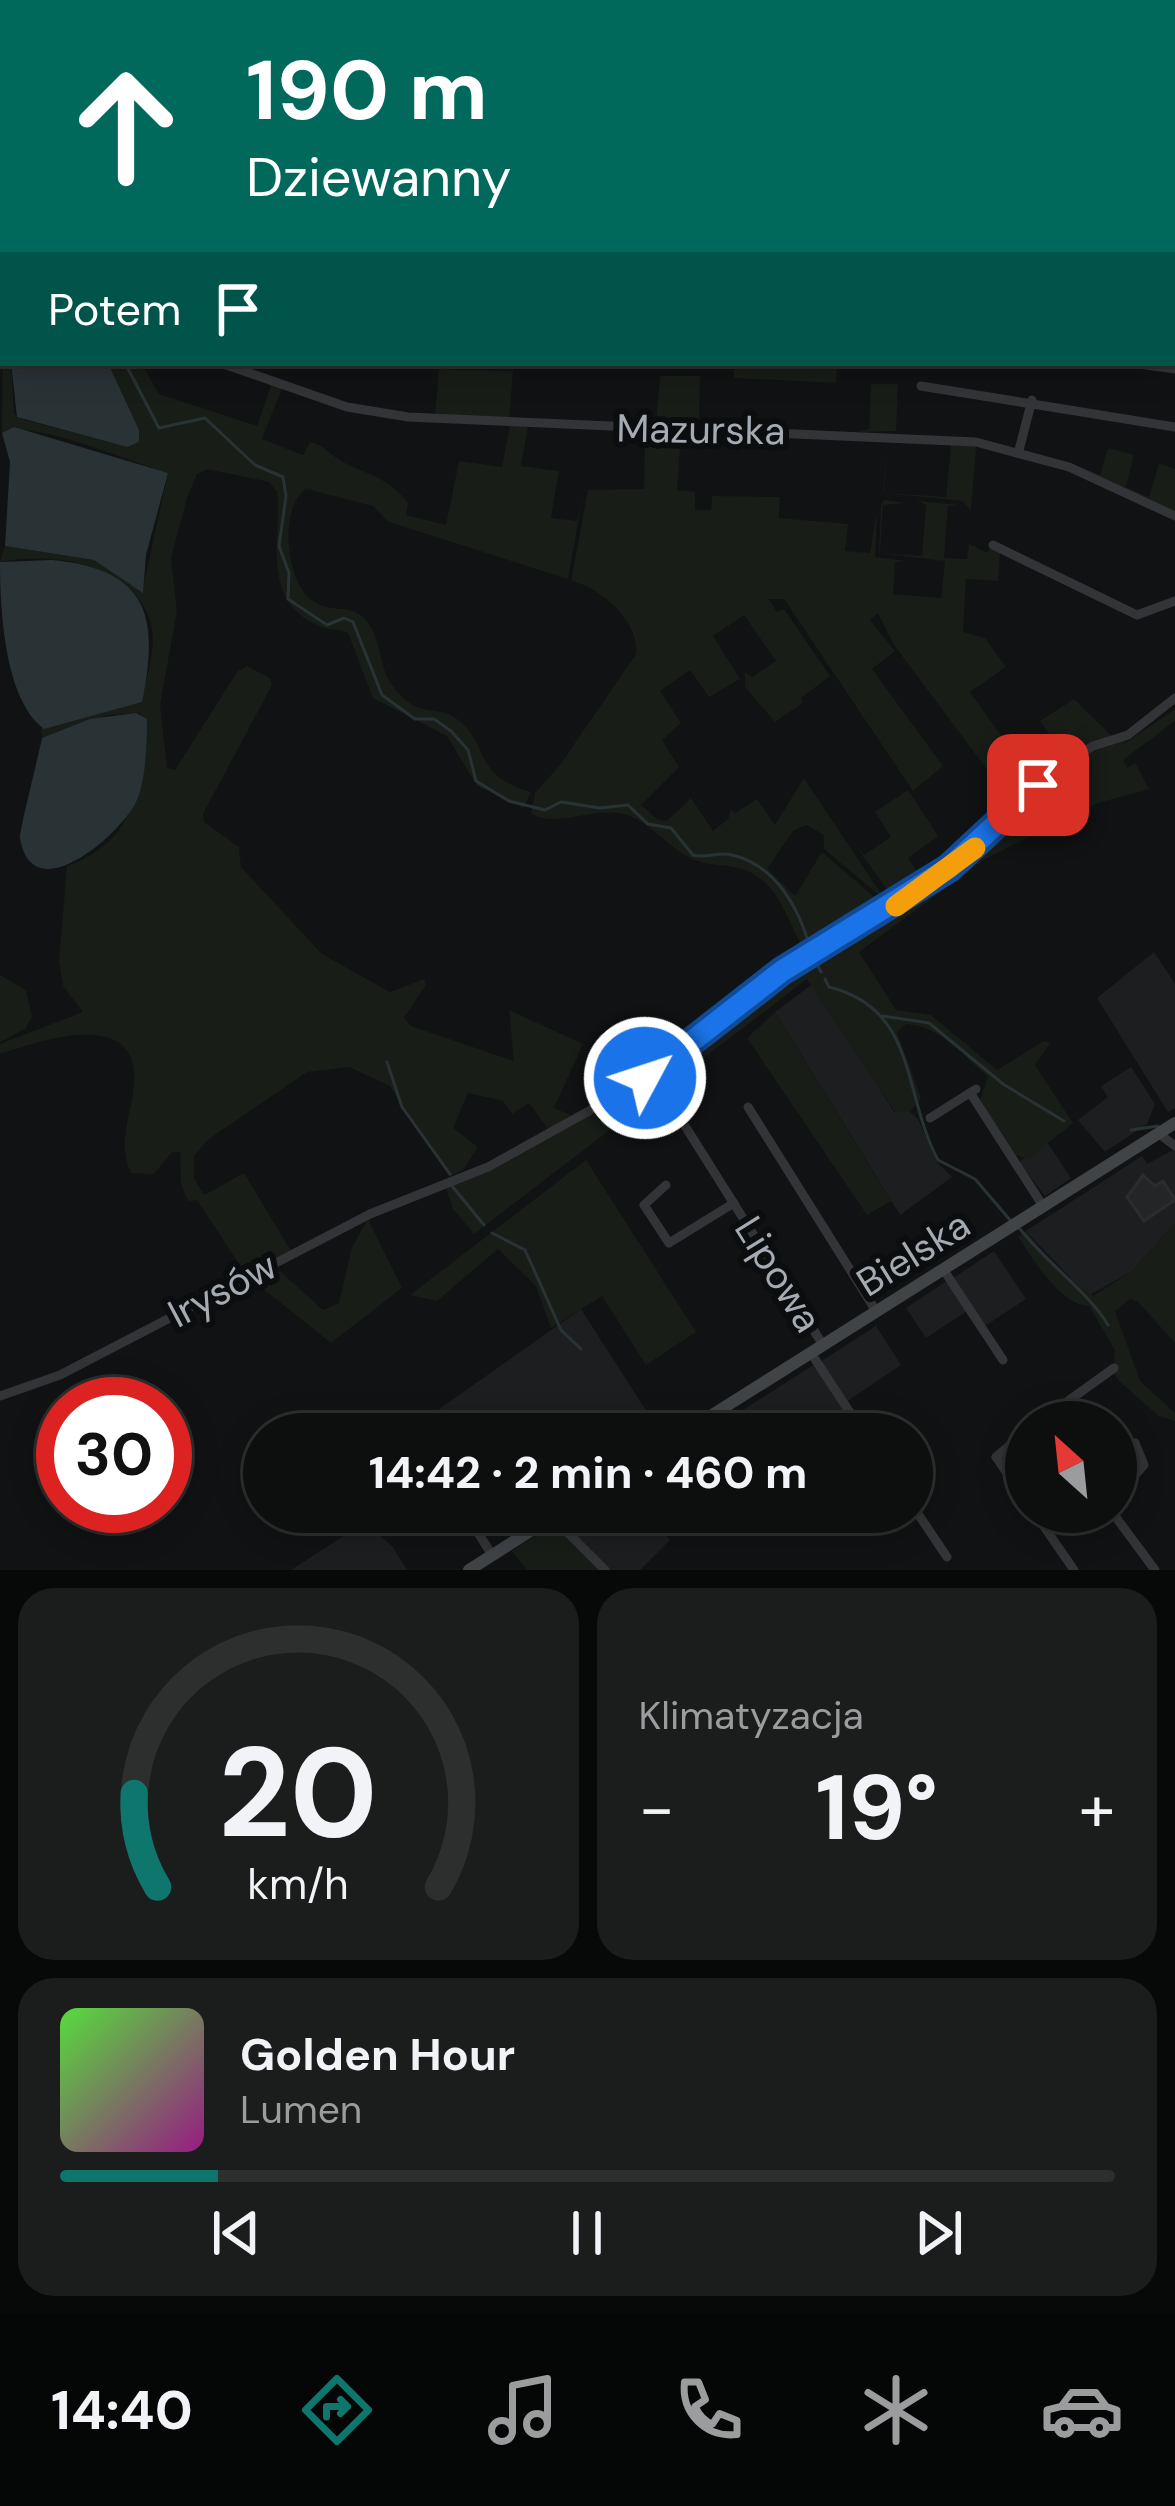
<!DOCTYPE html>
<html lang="pl">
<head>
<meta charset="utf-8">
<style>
	:root { --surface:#0d0e0e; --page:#1b1c1c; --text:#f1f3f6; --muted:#9a9c9e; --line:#2d2e2e; --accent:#0f766e }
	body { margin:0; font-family:"DM Sans",sans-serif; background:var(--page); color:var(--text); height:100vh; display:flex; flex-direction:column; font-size:45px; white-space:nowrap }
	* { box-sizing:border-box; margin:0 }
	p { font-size:39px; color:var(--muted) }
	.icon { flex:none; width:66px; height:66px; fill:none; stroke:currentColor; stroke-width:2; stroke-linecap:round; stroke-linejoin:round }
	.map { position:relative; height:1570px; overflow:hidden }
	.side { display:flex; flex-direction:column; gap:18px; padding:18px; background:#070808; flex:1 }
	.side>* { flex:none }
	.guide { position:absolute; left:0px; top:0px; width:1176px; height:366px; box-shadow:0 6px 30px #0003,0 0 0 3px var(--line); background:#00695c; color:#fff; overflow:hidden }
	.needle { width:78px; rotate:333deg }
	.controls { position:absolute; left:1005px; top:1401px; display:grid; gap:24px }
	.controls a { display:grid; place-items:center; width:132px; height:132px; border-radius:50%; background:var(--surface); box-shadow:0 6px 30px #0003,0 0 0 3px var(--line); font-size:60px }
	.speed { position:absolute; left:36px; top:1377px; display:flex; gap:24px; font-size:60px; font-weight:700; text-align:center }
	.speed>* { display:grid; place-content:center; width:156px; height:156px; border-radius:50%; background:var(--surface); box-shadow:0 6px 30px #0003,0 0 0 3px var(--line); line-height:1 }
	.speed .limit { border:18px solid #d22; background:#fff; color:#111 }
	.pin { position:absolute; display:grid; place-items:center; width:102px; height:102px; color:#fff; margin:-51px; border-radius:24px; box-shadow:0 6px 18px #0006 }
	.me { position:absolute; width:132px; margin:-66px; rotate:50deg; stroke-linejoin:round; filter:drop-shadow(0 0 9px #0008) }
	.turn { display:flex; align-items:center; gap:42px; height:252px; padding:0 48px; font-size:54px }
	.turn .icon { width:156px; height:156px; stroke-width:2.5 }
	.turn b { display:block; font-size:84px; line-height:102px }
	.then { display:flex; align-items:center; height:114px; padding:0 48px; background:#0003; gap:24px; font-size:45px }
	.big { font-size:90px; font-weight:700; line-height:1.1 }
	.side .widget { flex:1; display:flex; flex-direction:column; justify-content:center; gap:18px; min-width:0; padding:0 42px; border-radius:36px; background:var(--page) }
	.side .dial { align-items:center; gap:0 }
	.dial svg { height:312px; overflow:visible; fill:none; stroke:var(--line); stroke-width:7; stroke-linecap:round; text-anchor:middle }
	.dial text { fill:var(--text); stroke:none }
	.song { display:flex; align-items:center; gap:36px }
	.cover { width:144px; height:144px; border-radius:18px; background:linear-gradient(135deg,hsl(110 70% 55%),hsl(310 70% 35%)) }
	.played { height:12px; border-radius:6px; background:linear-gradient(90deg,var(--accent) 15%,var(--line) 15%) }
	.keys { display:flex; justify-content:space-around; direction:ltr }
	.heat { display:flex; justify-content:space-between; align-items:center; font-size:66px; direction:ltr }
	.side .tiles { flex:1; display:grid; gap:18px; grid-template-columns:1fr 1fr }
	.widget:last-child { grid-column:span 2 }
	.trip { position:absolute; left:243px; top:1413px; width:690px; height:120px; border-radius:60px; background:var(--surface); box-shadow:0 6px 30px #0003,0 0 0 3px var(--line); font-weight:700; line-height:120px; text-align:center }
	.menu { display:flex; height:192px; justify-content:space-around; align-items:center; background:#050606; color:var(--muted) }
	.menu .icon { width:84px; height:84px }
	.menu .current { color:var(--accent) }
	.menu b { font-size:54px; color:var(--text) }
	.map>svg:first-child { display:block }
	.built { fill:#1d1e20 }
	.green { fill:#181d18 }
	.water { fill:#293235 }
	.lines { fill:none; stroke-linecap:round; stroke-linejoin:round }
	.stream { stroke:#293235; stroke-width:3 }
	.building { fill:#242527; stroke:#2c2c2f; stroke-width:3 }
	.minor { stroke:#333437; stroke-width:9 }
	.secondary { stroke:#414447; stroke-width:12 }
	.motorway { stroke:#5f6368; stroke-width:16 }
	.route-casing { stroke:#114b97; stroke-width:30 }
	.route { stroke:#1a73e8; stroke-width:21 }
	.slow { stroke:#f59e0b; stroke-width:21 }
	.labels { text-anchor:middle; stroke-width:12; stroke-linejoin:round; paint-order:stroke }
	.street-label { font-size:39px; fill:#a4abb2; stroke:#0c0d0e }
</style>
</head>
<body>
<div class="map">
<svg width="1175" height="1570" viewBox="0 0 1175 1570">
	<rect width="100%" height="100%" fill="#111213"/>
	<g class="built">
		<path d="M1154,952L1175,984V1108L1168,1112L1097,998Z"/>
		<path d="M814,983L894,1112H910L918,1119L937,1162L952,1177L900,1215L775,1012Z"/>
		<path d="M1131,1067L1155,1104L1147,1124L1105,1152L1078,1120L1108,1097L1101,1086Z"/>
		<path d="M1047,1142L1071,1178L1045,1196L1019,1162Z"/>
		<path d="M1175,1149V1223L1132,1271L1088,1296L1026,1231L1142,1156L1147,1164Z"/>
		<path d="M994,1251L1026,1299L985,1326L953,1278Z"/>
		<path d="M947,1281L967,1311L926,1338L906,1308Z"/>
		<path d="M581,1309L661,1434H443L428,1417Z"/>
		<path d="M876,1326L901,1365L846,1402L820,1362Z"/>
		<path d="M815,1364L862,1434H799L793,1425L779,1434H705Z"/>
		<path d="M584,1512H657L650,1517L670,1540L640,1570H609L565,1524Z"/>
		<path d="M365,1522L392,1546L407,1570H291Z"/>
	</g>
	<g class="green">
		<path d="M3,321V363H11L14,414L22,419L127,447L139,442V430L108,363H141L159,394L257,426L271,385L205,363H216L320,398L282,388L262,439L303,455L310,442C325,445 330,455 343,462C370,476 388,477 408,503L406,515L446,525L459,461L502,467L510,425L528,426L521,466L559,471L551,518L577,521L584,489L568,579L389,522L373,506L306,489C279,508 286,577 309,598C327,615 351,602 366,620C380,636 379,662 389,680C414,722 437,703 457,719C493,747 470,774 531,792L524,808L477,786L447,736L373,698L348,633C338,628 331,631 321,627C259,601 282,541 277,492L269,482L207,469L197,474L188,495L171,558L177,611L160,705L167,768L175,770L237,672L247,666L270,678L272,685L203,814L204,822L239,847L241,867L322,954L390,992L424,979L426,985L404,1018L411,1026L514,1061L509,1010L583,1044L554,1108L575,1117L548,1129L529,1103L512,1114L503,1101L468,1093L453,1128L478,1147L463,1170L449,1177L390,1086L349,1067L307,1072L209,1139L194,1156V1178L204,1195L244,1173L291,1251L271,1263L323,1310L339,1303L352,1247L368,1219L402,1288L331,1343L247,1276L197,1200L188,1201L181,1185L180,1152H172L154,1174L131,1173C116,1141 132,1116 134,1083C139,1006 39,1041 0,1054V1044L83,1012L63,986L59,960L67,866C125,845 137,806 141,751C142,738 144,724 140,713L108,715L42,738L41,728L141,702C146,676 159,644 149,618C129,561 50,552 0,562L5,546L94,560L142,592L168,473C134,463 30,418 2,433Z"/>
		<path d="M734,363H837L836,383L734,378Z"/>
		<path d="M439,369L513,371L509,419L435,414Z"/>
		<path d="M660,376H700L699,426L656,425Z"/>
		<path d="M871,384H898L896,431L858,432L869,429Z"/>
		<path d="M631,430L681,432L677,490L695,492V510H711L712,496L780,497L779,518L848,524L845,551L870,553L877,511L875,557L906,561L895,562L893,594L941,598L945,561L879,553L881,505L884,500L907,503L883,505L880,553L922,556L926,505L918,501L960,505L948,506L944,558L967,559L969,544L987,553L991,546L1000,553L998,581L966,579L963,632L985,638L1006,667L970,692L1036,784L1012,803L894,645L878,613L870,620L895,651L872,669L943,766L913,791L784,599H769L777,612L784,609L830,676L801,698L803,703L775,722L745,687V672L752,677L776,661L744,615L713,636L740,679L709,697L690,670L660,691L681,723L662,740L679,767L641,805L658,820L667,821L691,798L713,831L728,819L731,809L735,813L757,799L775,825L804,778L886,901L824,849V835L806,825L793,831L767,869L795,896L822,852L886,907L807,953C799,946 786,907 771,889C742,855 715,873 686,856C666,844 646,819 623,814C591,807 560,828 531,814L535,793L560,765L636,654C640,622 600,587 571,581L588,490L644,489L645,432Z"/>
		<path d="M888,440L884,493L946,497L951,445L976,446L971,511L963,501L883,493Z"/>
		<path d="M1108,448L1134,455L1126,487L1149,497L1159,463L1175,469V512L1068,462L1100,475Z"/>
		<path d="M1074,699L1112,736L1135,727L1067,759L1040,721Z"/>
		<path d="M1175,699L1121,746L1175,709V721L1123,760L1127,768L1135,763L1149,789L1098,803L985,859L859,952L896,1010L931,1015L997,1070L1044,1041L1050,1043L1035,1065L1073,1123L1028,1159L1016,1155L980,1101L988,1077C964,1056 940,1026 906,1024L897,1032L921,1099L910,1112H895L807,979L474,1234L453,1209L445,1186L580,1120L760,992L904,903L1088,751L1127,737Z"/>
		<path d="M908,790L938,836L908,858L925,884L894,899L852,841L864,855L891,837L875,812Z"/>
		<path d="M0,975L26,990L32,1017L25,1029L0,1042Z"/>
		<path d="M775,1012L891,1201L867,1215L747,1038Z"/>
		<path d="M586,1160L696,1332L646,1365L602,1296L551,1328L536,1286L498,1249L437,1301L410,1295Z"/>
		<path d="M1175,1223V1343L1138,1302L1130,1299L1115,1311L1140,1381L1175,1413V1421L1159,1416L1119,1381L1113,1372L1115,1350L1089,1306C1060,1305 1033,1259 1018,1237L1026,1231L1051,1263L1093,1296L1132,1271Z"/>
		<path d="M550,1526H556L601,1570H527L512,1551Z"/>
	</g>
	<g class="water">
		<path d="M11,363H108L139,430V442L127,447L17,417Z"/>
		<path d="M14,427L168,473L146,555L143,593L94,560L5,546L10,462L2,433Z"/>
		<path d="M52,560C150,569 159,619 142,702L44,729C4,700 0,608 0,562Z"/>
		<path d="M136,713L147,719C147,741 146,782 136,802C121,834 32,912 20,838C19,832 39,754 42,738L90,719Z"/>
	</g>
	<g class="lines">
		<g class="stream">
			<path d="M84,3L85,0"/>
			<path d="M125,363L159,428L205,418L255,465L283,477L286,496L279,546L289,573L288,599L327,625L344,618L353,622L382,695L415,719H434L451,731L468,750L476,781L509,801L545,810L561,802L600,808L628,805L648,824L671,828L693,855C707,859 719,851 732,855C776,865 800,910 810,948"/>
			<path d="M813,957L821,972"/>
			<path d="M825,979L829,987C918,1009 902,1093 938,1160L975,1179L1010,1220"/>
			<path d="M883,1016L929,1023L1003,1084L1064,1121"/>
			<path d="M387,1062L402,1107L450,1174"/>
			<path d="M1131,1130L1158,1126"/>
			<path d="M452,1186L484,1225"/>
			<path d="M1020,1229C1048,1264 1089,1293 1108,1325"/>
			<path d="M492,1233L525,1250L561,1330L581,1349"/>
		</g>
	</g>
	<path class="building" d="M1143,1175L1155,1186L1163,1181L1175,1200L1144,1221L1127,1197Z"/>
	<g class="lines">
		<g class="minor">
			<path d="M74,3L76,0"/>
			<path d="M1173,19L1175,11"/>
			<path d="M0,239L3,233"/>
			<path d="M1173,257H1175"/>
			<path d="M221,363L347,407L408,417L976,442L1069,467L1175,516"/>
			<path d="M1132,363L1175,369"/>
			<path d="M921,386L1175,427"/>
			<path d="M1019,450L1032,400"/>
			<path d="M993,545L1137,615L1175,601"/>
			<path d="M971,1094L1043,1206"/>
			<path d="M748,1107L876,1311"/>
			<path d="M680,1118L823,1345"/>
			<path d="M930,1118L976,1089"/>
			<path d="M1158,1133L1175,1146"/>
			<path d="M666,1185L644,1205L669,1243L734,1203"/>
			<path d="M943,1269L1003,1360"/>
			<path d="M811,1353L864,1434"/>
			<path d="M0,1396L60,1375L370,1214L488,1167L634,1086L782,972L949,868L986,840L1010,808L1066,763L1093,746L1128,735L1175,698"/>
			<path d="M1039,1422L1114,1368"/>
			<path d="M411,1428L415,1434"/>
			<path d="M1026,1432L996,1457L1026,1501"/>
			<path d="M1116,1496L1144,1465L1135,1443"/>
			<path d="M912,1505L947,1557"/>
			<path d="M465,1512L492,1555"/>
			<path d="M1034,1512L1074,1570"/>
			<path d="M1112,1512L1155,1570"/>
			<path d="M552,1517L605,1570"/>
		</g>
		<g class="secondary">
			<path d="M682,1434L1175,1123"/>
			<path d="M469,1570L560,1512"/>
		</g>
		<g class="motorway">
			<path d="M132,3L133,0"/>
			<path d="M0,287L3,280"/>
			<path d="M0,312L3,306"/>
		</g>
	</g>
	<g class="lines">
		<defs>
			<path id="route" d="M645,1078L782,971L949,868L1038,785"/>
		</defs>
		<use href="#route" class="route-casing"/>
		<use href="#route" class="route"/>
		<path class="slow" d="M896,906L975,848"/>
	</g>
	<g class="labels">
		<g class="street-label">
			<text transform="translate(701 429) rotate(1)" y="14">Mazurska</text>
			<text transform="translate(913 1253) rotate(-32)" y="14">Bielska</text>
			<text transform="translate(779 1274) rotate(58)" y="14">Lipowa</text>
			<text transform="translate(222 1289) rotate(-28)" y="14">Irysów</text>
		</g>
	</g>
</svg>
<div class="controls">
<a><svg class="needle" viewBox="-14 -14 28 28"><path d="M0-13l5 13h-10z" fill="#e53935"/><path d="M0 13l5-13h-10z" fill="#9a9c9e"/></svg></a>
</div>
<div class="speed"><div class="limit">30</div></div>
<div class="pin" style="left:1038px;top:785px;background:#d93025"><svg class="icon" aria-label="arrive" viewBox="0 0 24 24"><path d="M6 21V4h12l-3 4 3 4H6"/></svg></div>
<svg class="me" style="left:645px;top:1078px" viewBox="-20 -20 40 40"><circle r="17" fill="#1a73e8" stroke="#fff" stroke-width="3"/><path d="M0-11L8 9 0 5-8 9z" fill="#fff"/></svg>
<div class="trip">14:42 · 2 min · 460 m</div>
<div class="guide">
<div class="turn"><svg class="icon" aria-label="ahead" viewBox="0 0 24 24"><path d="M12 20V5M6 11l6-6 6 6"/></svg><div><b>190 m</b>Dziewanny</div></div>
<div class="then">Potem<svg class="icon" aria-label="arrive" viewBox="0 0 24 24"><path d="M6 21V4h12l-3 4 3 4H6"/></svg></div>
</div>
</div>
<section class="side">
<div class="tiles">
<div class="widget dial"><svg viewBox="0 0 100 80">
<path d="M14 69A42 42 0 1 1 86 69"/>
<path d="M14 69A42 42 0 0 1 8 45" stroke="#0f766e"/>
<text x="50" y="56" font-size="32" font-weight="700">20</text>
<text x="50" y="72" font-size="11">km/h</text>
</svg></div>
<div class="widget"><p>Klimatyzacja</p>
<div class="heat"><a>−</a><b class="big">19°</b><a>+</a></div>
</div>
<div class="widget">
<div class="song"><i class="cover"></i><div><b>Golden Hour</b><p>Lumen</p></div></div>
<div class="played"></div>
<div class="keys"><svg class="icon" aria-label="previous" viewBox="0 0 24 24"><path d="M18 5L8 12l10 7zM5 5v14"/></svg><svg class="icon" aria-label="pause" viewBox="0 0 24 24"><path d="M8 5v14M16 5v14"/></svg><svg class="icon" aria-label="next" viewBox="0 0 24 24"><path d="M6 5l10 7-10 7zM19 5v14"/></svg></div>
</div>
</div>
</section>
<nav class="menu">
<b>14:40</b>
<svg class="icon current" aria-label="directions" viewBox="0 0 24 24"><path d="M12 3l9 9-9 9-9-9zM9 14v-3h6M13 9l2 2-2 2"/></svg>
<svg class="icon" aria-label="music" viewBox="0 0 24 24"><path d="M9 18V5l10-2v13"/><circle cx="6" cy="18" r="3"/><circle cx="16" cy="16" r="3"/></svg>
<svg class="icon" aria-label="phone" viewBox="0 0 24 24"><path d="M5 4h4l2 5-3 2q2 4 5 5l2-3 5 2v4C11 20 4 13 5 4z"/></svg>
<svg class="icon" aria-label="climate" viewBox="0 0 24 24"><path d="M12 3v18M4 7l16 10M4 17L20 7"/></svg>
<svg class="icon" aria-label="car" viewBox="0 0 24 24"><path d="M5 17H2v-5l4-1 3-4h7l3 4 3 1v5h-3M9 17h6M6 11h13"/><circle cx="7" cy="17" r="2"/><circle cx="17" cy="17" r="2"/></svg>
</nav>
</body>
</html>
